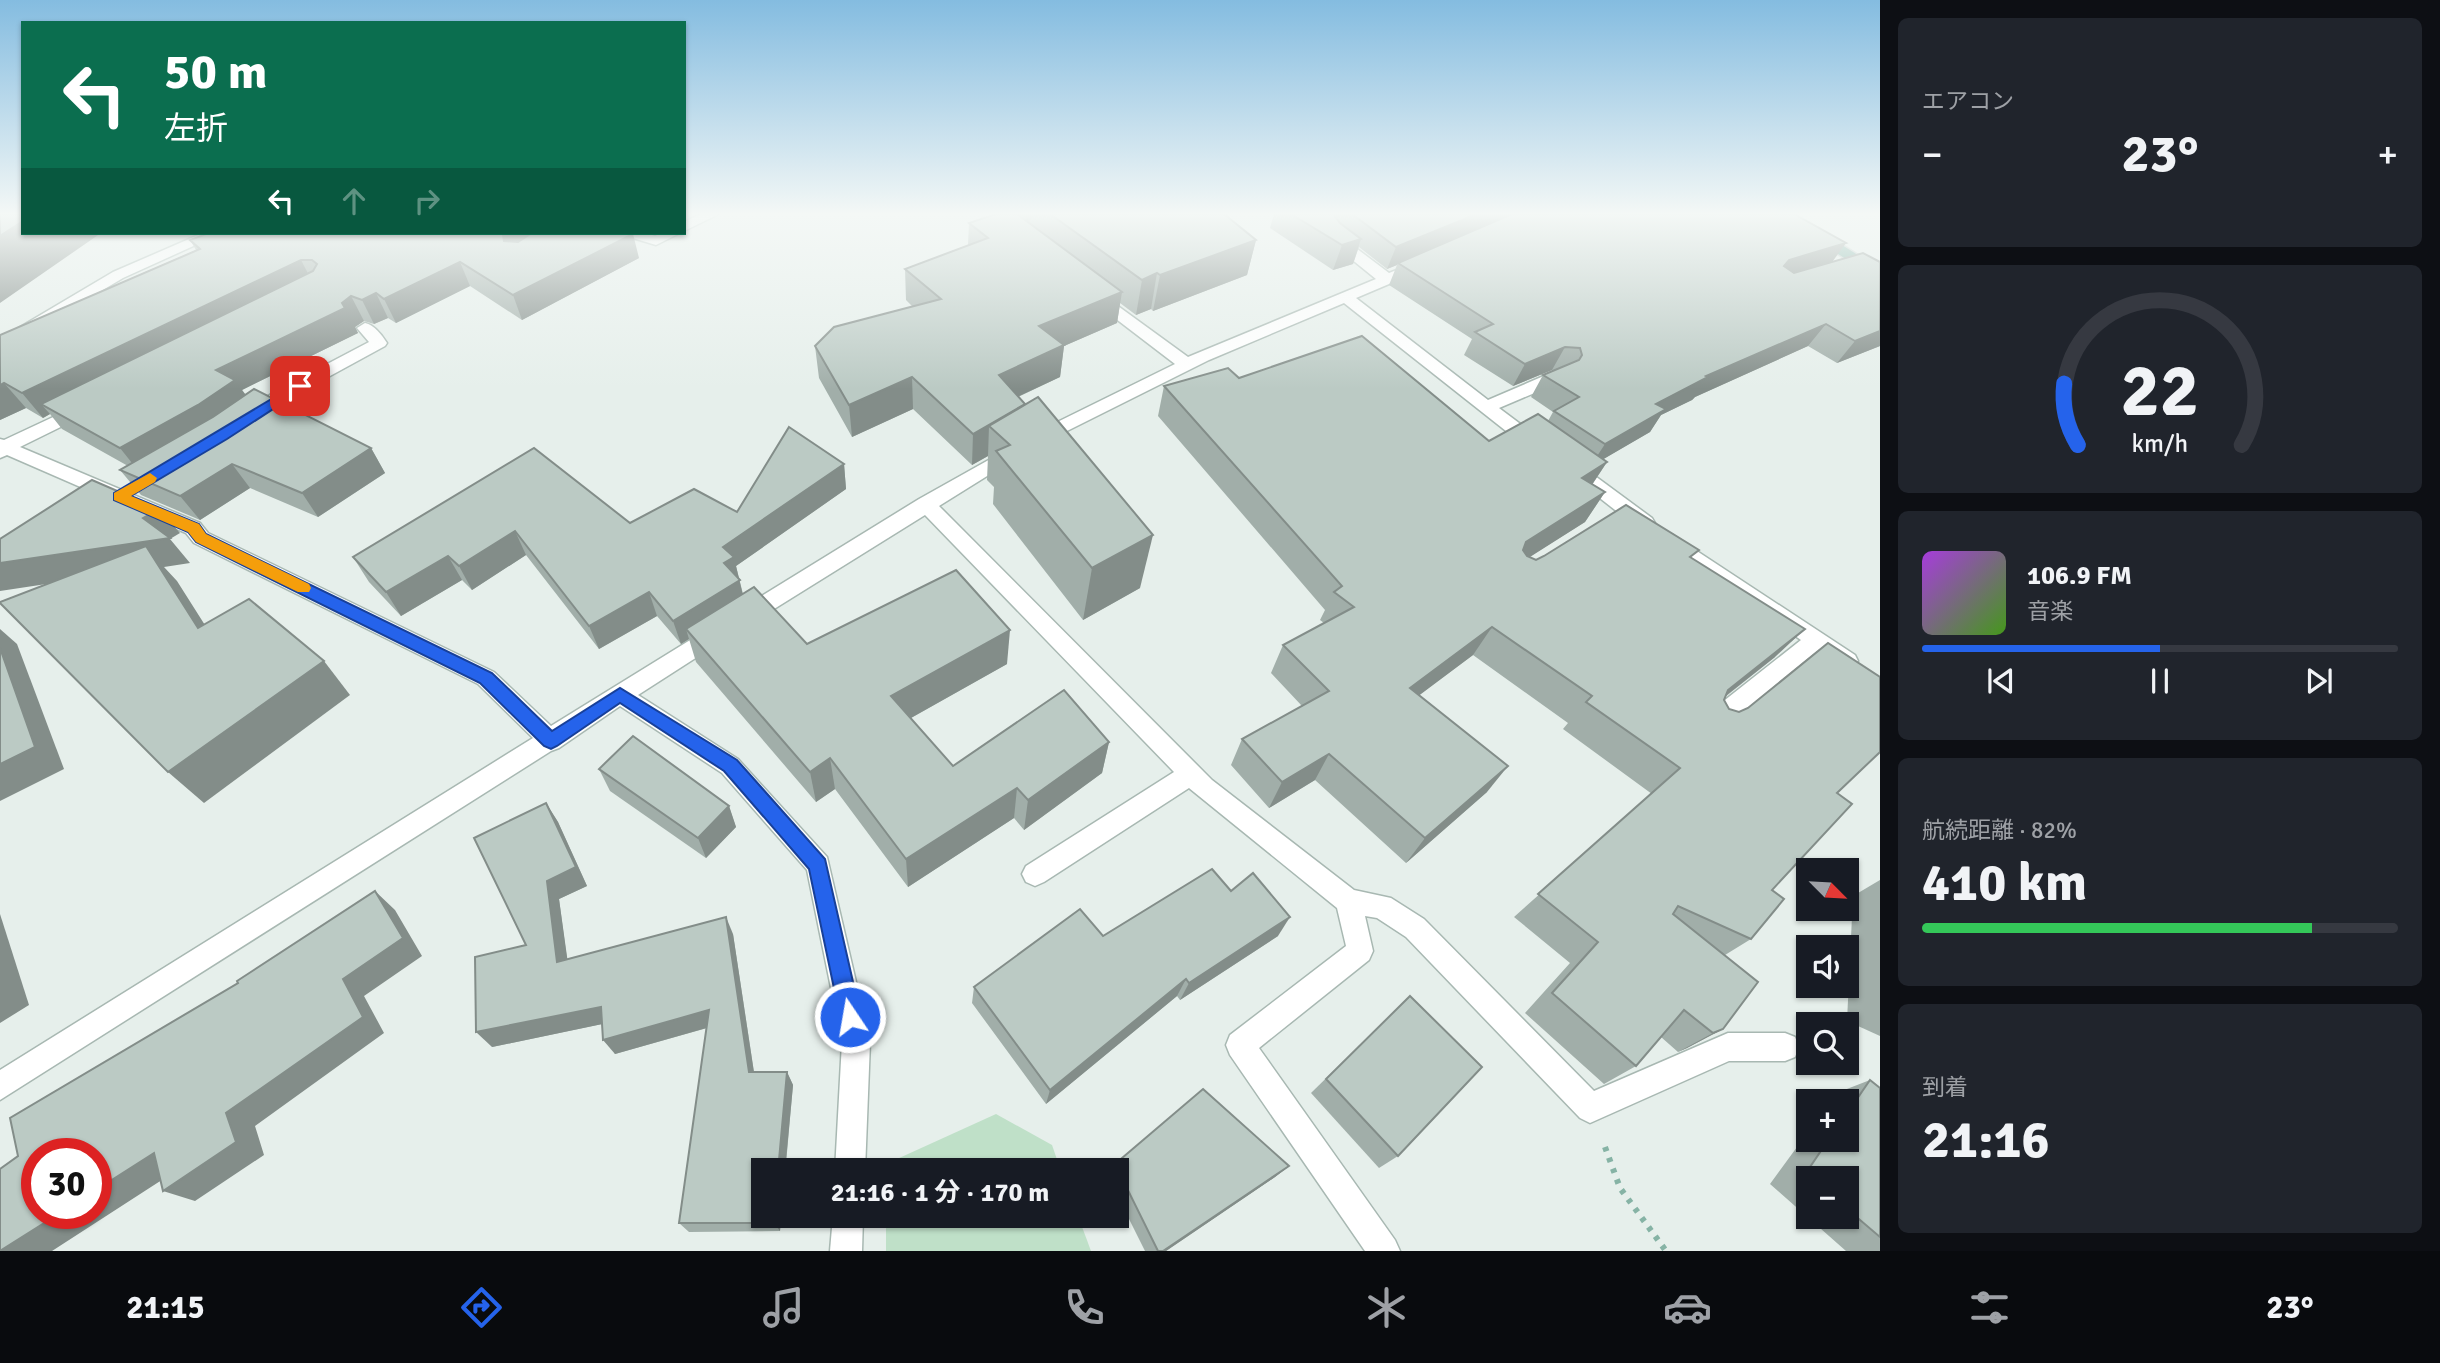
<!DOCTYPE html>
<html lang="ja">
<head>
<meta charset="utf-8">
<style>
	:root { --surface:#171b24; --page:#20242c; --text:#f1f3f6; --muted:#9ea1a6; --line:#363941; --accent:#2563eb }
	body { margin:0; font-family:Signika,"Noto Sans JP",sans-serif; background:var(--page); color:var(--text); height:100vh; display:flex; flex-direction:column; font-size:26px; white-space:nowrap }
	* { box-sizing:border-box; margin:0 }
	p { font-size:23px; color:var(--muted) }
	.icon { flex:none; width:38px; height:38px; fill:none; stroke:currentColor; stroke-width:2; stroke-linecap:round; stroke-linejoin:round }
	.map { position:relative; flex:1; overflow:hidden }
	.details { display:flex; flex-direction:column; gap:18px; padding:18px; background:#0d0f14; width:560px }
	.details>* { flex:none }
	.top-card { position:absolute; left:21px; top:21px; width:665px; height:214px; border-radius:0px; box-shadow:0 2px 5px #0004; background:#0b6e4f; color:#fff; overflow:hidden }
	.needle { width:46px; rotate:114deg }
	.buttons { position:absolute; left:1796px; top:858px; display:grid; gap:14px }
	.buttons a { display:grid; place-items:center; width:63px; height:63px; border-radius:0px; background:var(--surface); box-shadow:0 2px 5px #0004; font-size:35px }
	.speed { position:absolute; left:21px; top:1138px; display:flex; gap:14px; font-size:35px; font-weight:700; text-align:center }
	.speed>* { display:grid; place-content:center; width:91px; height:91px; border-radius:50%; background:var(--surface); box-shadow:0 2px 5px #0004; line-height:1 }
	.speed .limit { border:10px solid #d22; background:#fff; color:#111 }
	.pin { position:absolute; display:grid; place-items:center; width:60px; height:60px; color:#fff; margin:-30px; border-radius:14px; box-shadow:0 4px 10px #0006 }
	.me { position:absolute; width:77px; margin:-38px; rotate:348deg; stroke-linejoin:round; filter:drop-shadow(0 0 5px #0008) }
	.turn { display:flex; align-items:center; gap:24px; height:147px; padding:0 28px; font-size:32px }
	.turn .icon { width:91px; height:91px; stroke-width:2.5 }
	.turn b { display:block; font-size:49px; line-height:60px }
	.lanes { display:flex; align-items:center; height:66px; padding:0 28px; background:#0003; justify-content:center; gap:35px; direction:ltr }
	.lanes .off { opacity:.35 }
	.big { font-size:52px; font-weight:700; line-height:1.1 }
	.details .tile { flex:1; display:flex; flex-direction:column; justify-content:center; gap:10px; min-width:0; padding:0 24px; border-radius:10px; background:var(--page) }
	.details .dial { align-items:center; gap:0 }
	.dial svg { height:182px; overflow:visible; fill:none; stroke:var(--line); stroke-width:7; stroke-linecap:round; text-anchor:middle }
	.dial text { fill:var(--text); stroke:none }
	.song { display:flex; align-items:center; gap:21px }
	.cover { width:84px; height:84px; border-radius:10px; background:linear-gradient(135deg,hsl(280 70% 55%),hsl(100 70% 35%)) }
	.played { height:7px; border-radius:4px; background:linear-gradient(90deg,var(--accent) 50%,var(--line) 50%) }
	.keys { display:flex; justify-content:space-around; direction:ltr }
	.heat { display:flex; justify-content:space-between; align-items:center; font-size:38px; direction:ltr }
	.charge { height:10px; border-radius:5px; background:linear-gradient(90deg,#34c759 82%,var(--line) 0) }
	.trip { position:absolute; left:751px; top:1158px; width:378px; height:70px; border-radius:0px; background:var(--surface); box-shadow:0 2px 5px #0004; font-weight:700; line-height:70px; text-align:center }
	.tabs { display:flex; height:112px; justify-content:space-around; align-items:center; background:#090b0e; color:var(--muted) }
	.tabs .icon { width:49px; height:49px }
	.tabs .selected { color:var(--accent) }
	.tabs b { font-size:32px; color:var(--text) }
	main { display:flex; flex:1; min-height:0 }
	.map>svg:first-child { display:block }
	.green { fill:#bfe0c8 }
	.lines { fill:none; stroke-linecap:round; stroke-linejoin:round }
	.minor-casing { stroke:#a8b8b2; stroke-width:3 }
	.major-casing { stroke:#c2cac8; stroke-width:3 }
	.path { stroke:#86b3a5; stroke-width:6; stroke-dasharray:4.5 7; stroke-linecap:butt }
	.minor { fill:#fff; fill-rule:evenodd }
	.major { fill:#6aa596; fill-rule:evenodd }
	.wall { fill:#a1aea9; fill-rule:evenodd }
	.shaded-wall { fill:#838d89 }
	.building { fill:#bbcac4; stroke:#838d89; stroke-width:2 }
	.route { fill:#2563eb; stroke:#184099; stroke-width:2 }
	.slow { fill:#f59e0b }
</style>
</head>
<body>
<main>
<div class="map">
<svg width="1880" height="1251" viewBox="0 0 1880 1251">
	<rect width="100%" height="100%" fill="#e6efeb"/>
	<g class="green">
		<path d="M996,1114L1052,1145L1061,1171H886V1164Z"/>
		<path d="M886,1216H1078L1091,1251H886Z"/>
	</g>
	<g class="lines">
		<defs>
			<g id="minor">
				<path d="M701,214H719L684,231V222Z"/>
				<path d="M1310,214H1324L1344,239L1389,273L1412,264H1422L1425,267L1422,270L1356,298L1488,400L1553,372H1565L1567,376L1565,380L1499,408L1543,441L1546,445L1543,449H1531L1506,431L1344,303L1209,360L1045,442H1033L1030,438L1033,434L1175,364L1090,299L1087,296L1090,293H1100L1188,357L1376,279L1334,245Z"/>
				<path d="M203,233H222L123,278L0,351V339L113,272Z"/>
				<path d="M624,233H645L655,236L662,233H680L656,245L626,236Z"/>
				<path d="M365,323C374,325 382,335 387,343L385,346L286,400L259,419H247L244,415L247,411L274,392L369,342L357,328Z"/>
				<path d="M81,404L87,406L90,410L87,414L20,447L200,523L208,533L494,672L551,726L708,629L715,627L722,629L726,635L722,641L638,695L738,759L827,857L870,1042L865,1171H835L842,1042L807,870L722,773L620,706L559,748L551,751L0,1100V1070L533,738L478,684L194,543L186,533L7,455L0,458V439L4,440Z"/>
				<path d="M1010,448L1016,450L1019,454L1016,458L939,506L1212,780L1354,890L1391,898L1424,919L1594,1091L1728,1033H1785L1795,1037L1799,1047L1795,1057L1785,1061H1729L1590,1123L1580,1118L1406,937L1377,918L1365,916L1373,951L1369,960L1259,1048L1395,1240L1400,1251H1365L1230,1055L1226,1045L1230,1035L1346,946L1337,908L1189,788L1044,882L1035,886L1026,882L1022,874L1026,866L1174,772L925,515L753,622L746,624L739,622L736,616L739,610L919,499Z"/>
				<path d="M1570,460L1576,462L1652,518L1655,523L1652,528H1638L1564,470L1561,466L1564,462Z"/>
				<path d="M1671,534L1855,655L1858,661L1855,667C1840,672 1828,660 1817,651L1717,733L1709,736L1701,733L1698,726L1701,719L1801,640L1664,546L1661,541L1664,536Z"/>
				<path d="M833,1216H863L862,1251H830Z"/>
			</g>
			<path id="major" d="M1776,214H1793L1880,269V281Z"/>
		</defs>
		<use href="#minor" class="minor-casing"/>
		<use href="#major" class="major-casing"/>
		<path class="path" d="M1605,1147L1620,1188L1666,1251"/>
		<use href="#minor" class="minor"/>
		<use href="#major" class="major"/>
	</g>
	<g class="wall">
		<path d="M996,214H1224L1256,240L1247,275L1153,311L1151,309L1136,315L1120,303L1117,323L1064,346L1060,377L1018,397L1140,588L1083,620L993,504L994,487L987,480L988,456L972,465L913,409L852,437L819,378L815,346L913,307L906,300L905,269L968,245L969,223Z"/>
		<path d="M1274,214H1794L1832,262L1880,346L1837,363L1808,346L1695,397L1692,400L1661,415L1650,432L1603,459L1607,462L1592,485L1605,492L1585,522L1529,557L1536,560L1692,558L1775,657L1725,697L1724,700L1729,709L1837,793L1772,890L1751,939L1725,955L1723,1029L1687,1048L1678,1052L1661,1037L1636,1066L1604,1084L1525,1013L1570,963L1514,917L1652,794L1563,729L1568,723L1473,655L1419,695L1487,792L1406,863L1315,780L1269,808L1231,765L1242,739L1302,706L1271,673L1283,645L1324,623L1320,620L1325,610L1158,416L1164,386L1239,378L1489,441L1548,421L1553,412L1531,397L1543,375L1556,370H1552L1513,386L1464,355L1472,339L1389,285L1397,265L1387,269L1359,247L1353,264L1333,270L1270,228Z"/>
		<path d="M190,240L639,258L522,320L470,286L396,323L388,318L374,324L364,321L355,327L358,333L242,390L246,395L371,448L385,473L318,517L250,488L200,520L141,495L120,470L128,466L62,429L50,414L43,418L26,408L0,420V335L196,250Z"/>
		<path d="M534,448L630,523L737,512L844,464L846,489L736,566L743,594L807,644L1007,664L911,718L953,766L1109,742L1102,773L1024,830L1014,818L908,887L835,789L816,802L696,662L689,639L681,644L657,616L599,649L526,555L472,590L462,580L401,616L369,582L353,557Z"/>
		<path d="M599,769L729,806L736,827L706,858L610,791Z"/>
		<path d="M546,803L558,822L587,886L559,899L567,959L733,934L754,1072H787L793,1085L780,1231L689,1232L679,1223L707,1028L615,1054L602,1024L492,1047L526,945Z"/>
		<path d="M1880,880V1036L1847,1021L1853,896Z"/>
		<path d="M1231,891L1278,936L1180,1000L1177,996L1046,1104L972,1003L974,987L1103,936Z"/>
		<path d="M1410,996L1398,1156L1379,1168L1311,1093Z"/>
		<path d="M1870,1080L1880,1088V1251H1846L1770,1184L1808,1132V1139H1846V1101H1830L1834,1094ZM1808,1178H1846V1216H1808Z"/>
		<path d="M1115,1164L1289,1166L1275,1177L1166,1251H1145L1116,1193V1171H1111Z"/>
	</g>
	<g class="shaded-wall">
		<path d="M1026,214H1031V219L1025,223Z"/>
		<path d="M1477,214H1519L1398,263L1397,265L1387,269L1396,247Z"/>
		<path d="M23,221V233H101L0,303V236Z"/>
		<path d="M506,233H553L512,259L504,241L503,235Z"/>
		<path d="M633,234L639,258L522,320L513,295Z"/>
		<path d="M1361,239L1353,264L1333,270L1342,245Z"/>
		<path d="M1256,240L1247,275L1153,311L1160,275Z"/>
		<path d="M1846,243L1830,265L1768,288L1789,260Z"/>
		<path d="M301,260L314,285L41,404L50,414L43,418L22,393Z"/>
		<path d="M460,262L470,286L396,323L384,299Z"/>
		<path d="M1157,273L1151,309L1136,315L1142,280Z"/>
		<path d="M1122,292L1117,323L1064,346L1060,377L998,406L999,375L1039,326Z"/>
		<path d="M376,293L388,318L374,324L362,300Z"/>
		<path d="M351,296L364,321L355,327L358,333L242,390L252,404L140,473L120,448L216,370L342,303Z"/>
		<path d="M1826,324L1808,346L1695,397L1692,400L1661,415L1650,432L1590,467L1605,444L1656,404L1706,376Z"/>
		<path d="M1880,331V346L1837,363L1855,341Z"/>
		<path d="M1565,347L1552,370L1513,386L1525,364Z"/>
		<path d="M912,377L913,409L852,437L849,405Z"/>
		<path d="M4,383L26,408L0,420V385Z"/>
		<path d="M1025,404L989,426L988,456L972,465L973,434Z"/>
		<path d="M371,448L385,473L318,517L302,493Z"/>
		<path d="M1607,462L1587,492L1582,478Z"/>
		<path d="M232,464L250,488L200,520L180,496Z"/>
		<path d="M844,464L846,489L736,566L745,604L686,629L689,639L681,644L673,621L723,547Z"/>
		<path d="M1605,492L1585,522L1508,571L1526,542Z"/>
		<path d="M159,509L180,533L170,539L190,563L164,567L177,581L229,663L198,628L159,567L0,591V563L143,518Z"/>
		<path d="M515,531L526,555L472,590L459,566Z"/>
		<path d="M1153,535L1140,588L1083,620L1092,568Z"/>
		<path d="M448,556L462,580L401,616L386,592Z"/>
		<path d="M649,592L657,616L599,649L589,626Z"/>
		<path d="M1492,627L1473,655L1393,715L1410,688Z"/>
		<path d="M0,629L17,644L64,769L0,801Z"/>
		<path d="M1805,629L1775,657L1699,717L1728,690Z"/>
		<path d="M1010,630L1007,664L893,728L891,696Z"/>
		<path d="M324,661L350,695L204,803L168,772Z"/>
		<path d="M1109,742L1102,773L1024,830L1028,800Z"/>
		<path d="M1329,754L1315,780L1269,808L1282,782Z"/>
		<path d="M830,758L835,789L816,802L810,772Z"/>
		<path d="M1508,766L1487,792L1406,863L1425,838Z"/>
		<path d="M1017,788L1014,818L908,887L906,859Z"/>
		<path d="M546,803L558,822L587,886L559,899L570,978L557,962L547,881Z"/>
		<path d="M729,806L736,827L706,858L698,838Z"/>
		<path d="M375,891L395,910L422,956L364,996L384,1033L255,1126L264,1155L195,1201L163,1191L226,1113L343,979Z"/>
		<path d="M0,914L29,1005L0,1023Z"/>
		<path d="M726,917L733,934L756,1086L749,1072Z"/>
		<path d="M1290,917L1278,936L1180,1000L1189,983Z"/>
		<path d="M1186,979L1177,996L1046,1104L1050,1090Z"/>
		<path d="M601,1007L612,1022L492,1047L476,1032Z"/>
		<path d="M709,1010L717,1025L615,1054L603,1040Z"/>
		<path d="M1723,1029L1687,1048L1678,1052L1713,1033Z"/>
		<path d="M787,1072L793,1085L785,1171H778Z"/>
		<path d="M154,1153L185,1165L52,1251H0L60,1213H96V1190Z"/>
		<path d="M1289,1166L1275,1177L1166,1251H1163Z"/>
		<path d="M774,1216H781L780,1231L774,1223Z"/>
	</g>
	<g class="building">
		<path d="M0,214H23V221L0,236Z"/>
		<path d="M996,214H1017L1122,292L1039,326L1064,345L999,375L1025,404L973,434L912,377L849,405L815,346L834,327L941,299L905,269L988,238L969,223Z"/>
		<path d="M1050,214H1224L1256,240L1160,275L1157,273L1142,280Z"/>
		<path d="M1291,214H1333L1340,223L1361,239L1342,245Z"/>
		<path d="M1352,214H1477L1396,247Z"/>
		<path d="M1512,214H1794L1846,243L1789,260L1784,266L1794,273L1863,253L1880,262V331L1855,341L1826,324L1706,376L1708,377L1656,404L1666,409L1605,444L1554,411L1579,397L1543,375L1579,360L1582,355L1580,348L1565,347L1525,364L1475,332L1493,324L1398,263Z"/>
		<path d="M209,233H506L503,235L504,241L518,242L532,233L633,234L513,295L460,262L384,299L376,293L362,300L351,296L342,303L345,308L216,370L235,380L198,405L120,448L41,404L313,271L317,264L312,260H301L22,393L4,383L0,385V335L200,249L190,240Z"/>
		<path d="M1362,336L1489,441L1538,414L1607,462L1582,478L1605,492L1526,542L1523,550L1527,556L1536,560L1544,556L1626,505L1699,550L1690,557L1805,629L1728,690L1724,700L1729,709L1739,712L1748,708L1828,643L1880,677V752L1837,793L1852,804L1772,890L1784,899L1751,939L1678,906L1673,914L1758,982L1723,1029L1713,1033L1684,1010L1636,1066L1552,993L1598,942L1538,894L1680,768L1586,702L1592,696L1492,627L1410,688L1508,766L1425,838L1329,754L1282,782L1242,739L1329,691L1283,645L1354,607L1334,592L1342,586L1164,386L1228,368L1239,378Z"/>
		<path d="M254,389L371,448L302,493L232,464L180,496L120,470L213,417Z"/>
		<path d="M1038,397L1153,535L1092,568L996,451L1010,445L989,426Z"/>
		<path d="M789,427L844,464L723,547L734,557L724,563L740,580L673,621L649,592L589,626L515,531L459,566L448,556L386,592L353,557L534,448L630,523L694,489L737,512Z"/>
		<path d="M92,480L159,509L143,518L170,538L0,563V539Z"/>
		<path d="M146,546L198,628L249,599L324,661L168,772L0,603V602Z"/>
		<path d="M956,570L1010,630L891,696L953,766L1064,690L1109,742L1028,800L1017,788L906,859L830,758L810,772L686,629L754,587L807,644Z"/>
		<path d="M0,648L35,747L0,764Z"/>
		<path d="M633,736L729,806L698,838L599,769Z"/>
		<path d="M546,803L576,867L547,881L557,962L726,917L749,1072H787L778,1171H763V1216H774V1223H679L709,1010L603,1040L601,1007L476,1032L475,957L526,945L474,838Z"/>
		<path d="M1212,869L1231,891L1253,873L1290,917L1189,983L1186,979L1050,1090L974,987L1080,909L1103,936Z"/>
		<path d="M375,891L403,938L343,979L363,1017L226,1113L236,1142L163,1191L154,1153L96,1190V1153H37V1213H60L0,1251V1169L18,1156L10,1118L238,983L237,981Z"/>
		<path d="M1410,996L1482,1067L1398,1156L1326,1079Z"/>
		<path d="M1870,1080L1880,1088V1237L1846,1208V1178H1811L1806,1173L1829,1139H1846V1115Z"/>
		<path d="M1203,1089L1289,1166L1163,1251H1158L1115,1164Z"/>
	</g>
	<linearGradient id="sky" x2="0" y2="1"><stop stop-color="#84bce0"/><stop offset="0.55" stop-color="#f4f8f6"/><stop offset="1" stop-color="#f4f8f6" stop-opacity="0"/></linearGradient>
	<rect width="1880" height="389" fill="url(#sky)"/>
	<path class="route" d="M300,382L304,383V389L227,439L131,496L199,524L206,534L492,673L552,731L620,688L737,760L825,859L861,1017L858,1024L850,1027L843,1024L840,1017L809,869L724,771L620,703L557,746L551,749L544,746L480,683L196,542L188,532L114,500V493Z"/>
	<path class="slow" d="M150,473L157,478L155,482L131,496L199,524L206,534L309,584L311,588L309,592H298L196,542L188,532L114,500V493Z"/>
</svg>
<div class="buttons">
<a><svg class="needle" viewBox="-14 -14 28 28"><path d="M0-13l5 13h-10z" fill="#e53935"/><path d="M0 13l5-13h-10z" fill="#9ea1a6"/></svg></a>
<a><svg class="icon" aria-label="sound" viewBox="0 0 24 24"><path d="M4 9h4l5-4v14l-5-4H4zM17 9q2 3 0 6"/></svg></a>
<a><svg class="icon" aria-label="search" viewBox="0 0 24 24"><circle cx="10" cy="10" r="6"/><path d="M15 15l6 6"/></svg></a>
<a>+</a>
<a>−</a>
</div>
<div class="speed"><div class="limit">30</div></div>
<div class="pin" style="left:300px;top:386px;background:#d93025"><svg class="icon" aria-label="arrive" viewBox="0 0 24 24"><path d="M6 21V4h12l-3 4 3 4H6"/></svg></div>
<svg class="me" style="left:850px;top:1017px" viewBox="-20 -20 40 40"><circle r="17" fill="#2563eb" stroke="#fff" stroke-width="3"/><path d="M0-11L8 9 0 5-8 9z" fill="#fff"/></svg>
<div class="trip">21:16 · 1 分 · 170 m</div>
<div class="top-card">
<div class="turn"><svg class="icon" aria-label="left" viewBox="0 0 24 24"><path d="M17 20v-9H6M10 6l-5 5 5 5"/></svg><div><b>50 m</b>左折</div></div>
<div class="lanes"><svg class="icon" aria-label="left" viewBox="0 0 24 24"><path d="M17 20v-9H6M10 6l-5 5 5 5"/></svg><svg class="icon off" aria-label="ahead" viewBox="0 0 24 24"><path d="M12 20V5M6 11l6-6 6 6"/></svg><svg class="icon off" aria-label="right" viewBox="0 0 24 24"><path d="M7 20v-9h11M14 6l5 5-5 5"/></svg></div>
</div>
</div>
<section class="details">
<div class="tile"><p>エアコン</p>
<div class="heat"><a>−</a><b class="big">23°</b><a>+</a></div>
</div>
<div class="tile dial"><svg viewBox="0 0 100 80">
<path d="M14 69A42 42 0 1 1 86 69"/>
<path d="M14 69A42 42 0 0 1 8 42" stroke="#2563eb"/>
<text x="50" y="56" font-size="32" font-weight="700">22</text>
<text x="50" y="72" font-size="11">km/h</text>
</svg></div>
<div class="tile">
<div class="song"><i class="cover"></i><div><b>106.9 FM</b><p>音楽</p></div></div>
<div class="played"></div>
<div class="keys"><svg class="icon" aria-label="previous" viewBox="0 0 24 24"><path d="M18 5L8 12l10 7zM5 5v14"/></svg><svg class="icon" aria-label="pause" viewBox="0 0 24 24"><path d="M8 5v14M16 5v14"/></svg><svg class="icon" aria-label="next" viewBox="0 0 24 24"><path d="M6 5l10 7-10 7zM19 5v14"/></svg></div>
</div>
<div class="tile"><p>航続距離 · 82%</p><b class="big">410 km</b><div class="charge"></div></div>
<div class="tile"><p>到着</p><b class="big">21:16</b></div>
</section>
</main>
<nav class="tabs">
<b>21:15</b>
<svg class="icon selected" aria-label="directions" viewBox="0 0 24 24"><path d="M12 3l9 9-9 9-9-9zM9 14v-3h6M13 9l2 2-2 2"/></svg>
<svg class="icon" aria-label="music" viewBox="0 0 24 24"><path d="M9 18V5l10-2v13"/><circle cx="6" cy="18" r="3"/><circle cx="16" cy="16" r="3"/></svg>
<svg class="icon" aria-label="phone" viewBox="0 0 24 24"><path d="M5 4h4l2 5-3 2q2 4 5 5l2-3 5 2v4C11 20 4 13 5 4z"/></svg>
<svg class="icon" aria-label="climate" viewBox="0 0 24 24"><path d="M12 3v18M4 7l16 10M4 17L20 7"/></svg>
<svg class="icon" aria-label="car" viewBox="0 0 24 24"><path d="M5 17H2v-5l4-1 3-4h7l3 4 3 1v5h-3M9 17h6M6 11h13"/><circle cx="7" cy="17" r="2"/><circle cx="17" cy="17" r="2"/></svg>
<svg class="icon" aria-label="filters" viewBox="0 0 24 24"><path d="M4 7h16M4 17h16"/><circle cx="9" cy="7" r="2"/><circle cx="15" cy="17" r="2"/></svg>
<b>23°</b>
</nav>
</body>
</html>
